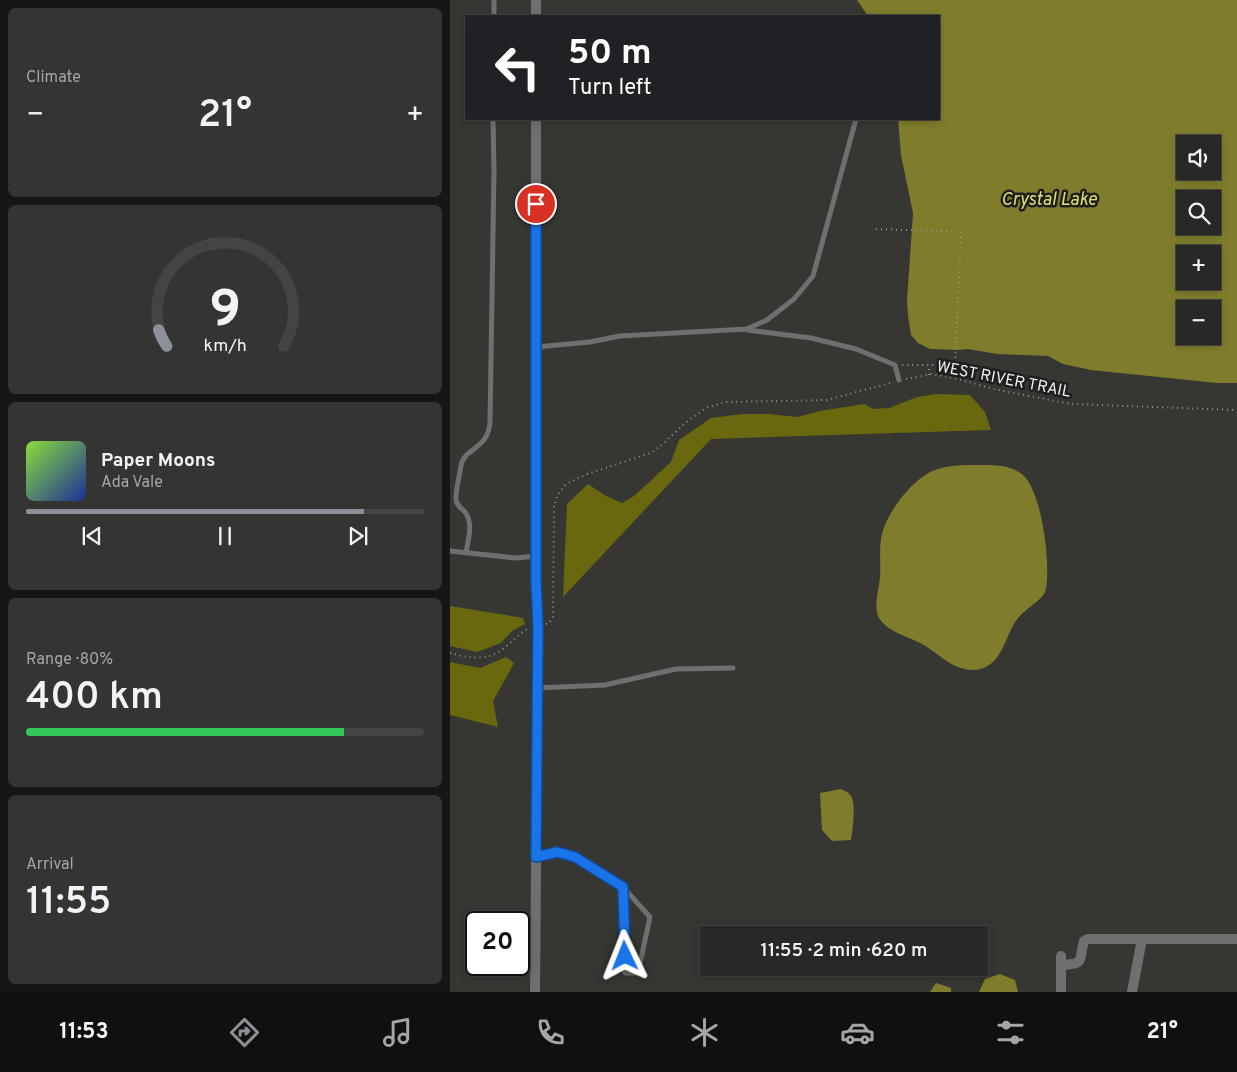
<!DOCTYPE html>
<html lang="en">
<head>
<meta charset="utf-8">
<style>
	:root { --surface:#282826; --page:#343432; --text:#f1f3f6; --muted:#a5a6a7; --line:#444443; --accent:#8c9099 }
	body { margin:0; font-family:Overpass,sans-serif; background:var(--page); color:var(--text); height:100vh; display:flex; flex-direction:column; font-size:19px; white-space:nowrap }
	* { box-sizing:border-box; margin:0 }
	p { font-size:16px; color:var(--muted) }
	.icon { flex:none; width:28px; height:28px; fill:none; stroke:currentColor; stroke-width:2; stroke-linecap:round; stroke-linejoin:round }
	.map { position:relative; flex:1; overflow:hidden }
	.panel { display:flex; flex-direction:column; gap:8px; padding:8px; background:#161615; width:450px }
	.panel>* { flex:none }
	.top-card { position:absolute; left:15px; top:15px; width:475px; height:105px; border-radius:0px; box-shadow:0 2px 8px #0003,0 0 0 1px var(--line); background:#202124; color:#fff; overflow:hidden }
	.buttons { position:absolute; left:726px; top:135px; display:grid; gap:10px }
	.buttons a { display:grid; place-items:center; width:45px; height:45px; border-radius:0px; background:var(--surface); box-shadow:0 2px 8px #0003,0 0 0 1px var(--line); font-size:25px }
	.speed { position:absolute; left:15px; top:911px; display:flex; gap:10px; font-size:25px; font-weight:700; text-align:center }
	.speed>* { display:grid; place-content:center; width:65px; height:65px; border-radius:50%; background:var(--surface); box-shadow:0 2px 8px #0003,0 0 0 1px var(--line); line-height:1 }
	.speed .limit { border:2px solid #111; border-radius:8px; background:#fff; color:#111 }
	.pin { position:absolute; display:grid; place-items:center; width:42px; height:42px; color:#fff; margin:-21px; border:2px solid #fff; border-radius:50%; box-shadow:0 1px 5px #0007 }
	.me { position:absolute; width:55px; margin:-28px; rotate:358deg; stroke-linejoin:round; filter:drop-shadow(0 0 4px #0008) }
	.turn { display:flex; align-items:center; gap:18px; height:105px; padding:0 20px; font-size:22px }
	.turn .icon { width:65px; height:65px; stroke-width:2.5 }
	.turn b { display:block; font-size:35px; line-height:42px }
	.big { font-size:38px; font-weight:600; line-height:1.1 }
	.panel .widget { flex:1; display:flex; flex-direction:column; justify-content:center; gap:8px; min-width:0; padding:0 18px; border-radius:8px; background:var(--page) }
	.panel .dial { align-items:center; gap:0 }
	.dial svg { height:130px; overflow:visible; fill:none; stroke:var(--line); stroke-width:7; stroke-linecap:round; text-anchor:middle }
	.dial text { fill:var(--text); stroke:none }
	.song { display:flex; align-items:center; gap:15px }
	.cover { width:60px; height:60px; border-radius:8px; background:linear-gradient(135deg,hsl(90 70% 55%),hsl(230 70% 35%)) }
	.played { height:5px; border-radius:2px; background:linear-gradient(90deg,var(--accent) 85%,var(--line) 85%) }
	.keys { display:flex; justify-content:space-around; direction:ltr }
	.heat { display:flex; justify-content:space-between; align-items:center; font-size:28px; direction:ltr }
	.charge { height:8px; border-radius:4px; background:linear-gradient(90deg,#34c759 80%,var(--line) 0) }
	.trip { position:absolute; left:250px; top:926px; width:288px; height:50px; border-radius:0px; background:var(--surface); box-shadow:0 2px 8px #0003,0 0 0 1px var(--line); font-weight:600; line-height:50px; text-align:center }
	.tabs { display:flex; height:80px; justify-content:space-around; align-items:center; background:#10100f; color:var(--muted) }
	.tabs .icon { width:35px; height:35px }
	.tabs .on { color:var(--accent) }
	.tabs b { font-size:22px; color:var(--text) }
	main { display:flex; flex:1; min-height:0 }
	.map>svg:first-child { display:block }
	.forest { fill:#6a680e }
	.water { fill:#7f7d2c; fill-rule:evenodd }
	.lines { fill:none; stroke-linecap:round; stroke-linejoin:round }
	.path { stroke:#959592; stroke-width:2; stroke-dasharray:1 4; stroke-linecap:butt }
	.lane { stroke:#6f6f6e; stroke-width:5 }
	.street { stroke:#6f6f6e; stroke-width:10 }
	.route-casing { stroke:#114b97; stroke-width:12 }
	.route { stroke:#1a73e8; stroke-width:9 }
	.labels { text-anchor:middle; stroke-width:5; stroke-linejoin:round; paint-order:stroke }
	.street-label { font-size:16px; fill:#efefed; stroke:#1e1e1c }
	.water-label { font-size:18px; font-style:italic; fill:#e3e173; stroke:#1e1e1c }
</style>
</head>
<body>
<main>
<section class="panel">
<div class="widget"><p>Climate</p>
<div class="heat"><a>−</a><b class="big">21°</b><a>+</a></div>
</div>
<div class="widget dial"><svg viewBox="0 0 100 80">
<path d="M14 69A42 42 0 1 1 86 69"/>
<path d="M14 69A42 42 0 0 1 9 59" stroke="#8c9099"/>
<text x="50" y="56" font-size="32" font-weight="700">9</text>
<text x="50" y="72" font-size="11">km/h</text>
</svg></div>
<div class="widget">
<div class="song"><i class="cover"></i><div><b>Paper Moons</b><p>Ada Vale</p></div></div>
<div class="played"></div>
<div class="keys"><svg class="icon" aria-label="previous" viewBox="0 0 24 24"><path d="M18 5L8 12l10 7zM5 5v14"/></svg><svg class="icon" aria-label="pause" viewBox="0 0 24 24"><path d="M8 5v14M16 5v14"/></svg><svg class="icon" aria-label="next" viewBox="0 0 24 24"><path d="M6 5l10 7-10 7zM19 5v14"/></svg></div>
</div>
<div class="widget"><p>Range · 80%</p><b class="big">400 km</b><div class="charge"></div></div>
<div class="widget"><p>Arrival</p><b class="big">11:55</b></div>
</section>
<div class="map">
<svg width="787" height="992" viewBox="0 0 787 992">
	<rect width="100%" height="100%" fill="#363633"/>
	<g class="forest">
		<path d="M486,394L520,395L535,412L541,430L261,439L113,597L117,504L138,484L156,496L172,503L184,496L221,462L229,440L261,418L293,414H319L348,417L370,411L414,404L423,409L439,408L467,397Z"/>
		<path d="M0,606L73,618L75,624L62,631L51,643L27,652L0,646Z"/>
		<path d="M56,657L64,663L43,701L48,727L0,715V662L30,668Z"/>
	</g>
	<g class="water">
		<path d="M407,0H787V383H767L641,370L613,364L598,356L547,354L518,349L509,350L480,349L468,343L461,335L458,315L457,300L463,213L451,155L448,119H489V16H418ZM735,144H762V171H735ZM735,199H762V226H735ZM735,254H762V281H735ZM735,309H762V336H735Z"/>
		<path d="M526,465C542,465 560,464 573,475C592,491 602,569 595,592C592,600 574,610 568,618C558,630 555,650 544,661C539,666 531,670 524,670C504,670 492,657 477,647C463,637 439,634 429,618C423,607 429,590 430,577C431,565 429,552 431,539C434,516 462,478 485,470C499,465 512,465 526,465Z"/>
		<path d="M391,789C395,791 399,792 401,796C406,804 403,829 401,840L382,841L372,830L370,793Z"/>
		<path d="M550,974L565,980L568,992H529L535,979Z"/>
		<path d="M486,983L501,988V992H480Z"/>
	</g>
	<g class="lines">
		<g class="path">
			<path d="M426,229L511,232L505,365H451"/>
			<path d="M479,375V365"/>
			<path d="M456,379L482,374L512,380L543,389L621,404L787,410"/>
			<path d="M96,624L99,623L103,618L104,507L107,496L116,484L137,474L201,453L213,444L235,423L256,408L275,402L377,400L444,382"/>
			<path d="M0,653C19,658 38,662 54,648C63,641 70,633 79,628"/>
		</g>
		<g class="lane">
			<path d="M44,16V0"/>
			<path d="M297,330L361,338L406,349L445,365L449,380"/>
			<path d="M86,347L140,342L170,336L297,329L317,320L344,299L363,276L406,119"/>
			<path d="M0,551L66,558L86,556"/>
			<path d="M16,553C18,539 24,524 15,512C11,508 7,506 6,500C5,494 10,473 11,466C14,447 37,451 40,423L44,170L43,119"/>
			<path d="M87,688L155,685L226,669L283,668"/>
			<path d="M86,857L107,852L125,857L173,887L175,973H188L200,917L173,887"/>
		</g>
		<g class="street">
			<path d="M86,0V16"/>
			<path d="M611,956V992"/>
			<path d="M611,965C636,964 628,961 634,941L638,939H787"/>
			<path d="M85,992L88,626L86,582V119"/>
			<path d="M682,992L692,939"/>
		</g>
	</g>
	<g class="lines">
		<defs>
			<path id="route" d="M86,204V582L88,626L86,857L107,852L125,857L173,887L175,956"/>
		</defs>
		<use href="#route" class="route-casing"/>
		<use href="#route" class="route"/>
	</g>
	<g class="labels">
		<g class="street-label">
			<text transform="translate(554 378) rotate(11)" y="6">WEST RIVER TRAIL</text>
		</g>
		<g class="water-label">
			<text x="599" y="205">Crystal Lake</text>
		</g>
	</g>
</svg>
<div class="buttons">
<a><svg class="icon" aria-label="sound" viewBox="0 0 24 24"><path d="M4 9h4l5-4v14l-5-4H4zM17 9q2 3 0 6"/></svg></a>
<a><svg class="icon" aria-label="search" viewBox="0 0 24 24"><circle cx="10" cy="10" r="6"/><path d="M15 15l6 6"/></svg></a>
<a>+</a>
<a>−</a>
</div>
<div class="speed"><div class="limit">20</div></div>
<div class="pin" style="left:86px;top:204px;background:#d93025"><svg class="icon" aria-label="arrive" viewBox="0 0 24 24"><path d="M6 21V4h12l-3 4 3 4H6"/></svg></div>
<svg class="me" style="left:175px;top:956px" viewBox="-20 -20 40 40"><path d="M0-17L14 15 0 8-14 15z" fill="#1a73e8" stroke="#fff" stroke-width="4"/></svg>
<div class="trip">11:55 · 2 min · 620 m</div>
<div class="top-card">
<div class="turn"><svg class="icon" aria-label="left" viewBox="0 0 24 24"><path d="M17 20v-9H6M10 6l-5 5 5 5"/></svg><div><b>50 m</b>Turn left</div></div>
</div>
</div>
</main>
<nav class="tabs">
<b>11:53</b>
<svg class="icon on" aria-label="directions" viewBox="0 0 24 24"><path d="M12 3l9 9-9 9-9-9zM9 14v-3h6M13 9l2 2-2 2"/></svg>
<svg class="icon" aria-label="music" viewBox="0 0 24 24"><path d="M9 18V5l10-2v13"/><circle cx="6" cy="18" r="3"/><circle cx="16" cy="16" r="3"/></svg>
<svg class="icon" aria-label="phone" viewBox="0 0 24 24"><path d="M5 4h4l2 5-3 2q2 4 5 5l2-3 5 2v4C11 20 4 13 5 4z"/></svg>
<svg class="icon" aria-label="climate" viewBox="0 0 24 24"><path d="M12 3v18M4 7l16 10M4 17L20 7"/></svg>
<svg class="icon" aria-label="car" viewBox="0 0 24 24"><path d="M5 17H2v-5l4-1 3-4h7l3 4 3 1v5h-3M9 17h6M6 11h13"/><circle cx="7" cy="17" r="2"/><circle cx="17" cy="17" r="2"/></svg>
<svg class="icon" aria-label="filters" viewBox="0 0 24 24"><path d="M4 7h16M4 17h16"/><circle cx="9" cy="7" r="2"/><circle cx="15" cy="17" r="2"/></svg>
<b>21°</b>
</nav>
</body>
</html>
